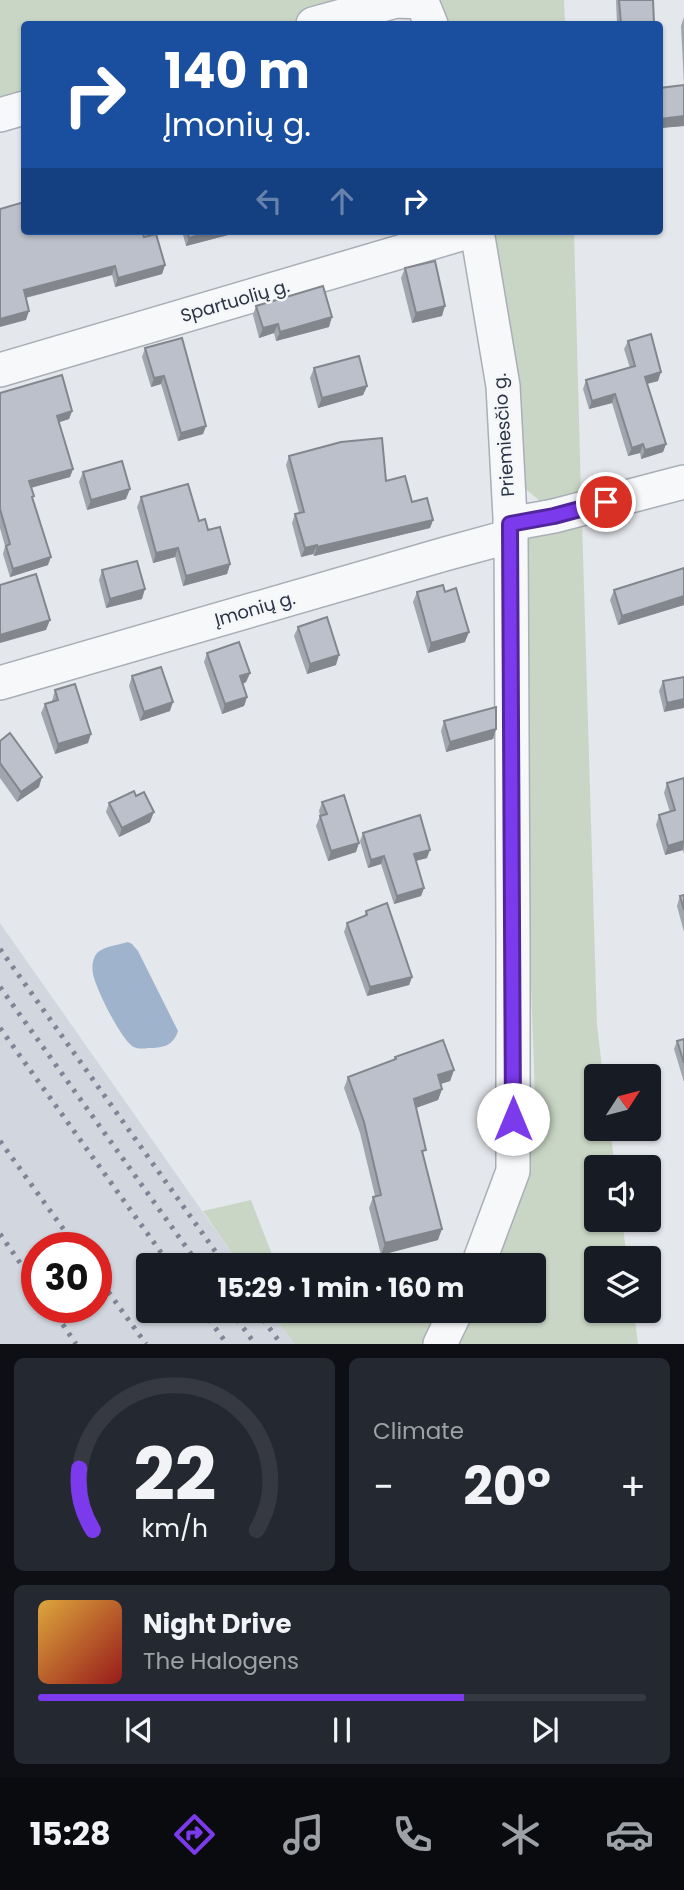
<!DOCTYPE html>
<html lang="en">
<head>
<meta charset="utf-8">
<style>
	:root { --surface:#171b24; --page:#242831; --text:#f1f3f6; --muted:#9ea1a6; --line:#363941; --accent:#7c3aed }
	body { margin:0; font-family:Poppins,sans-serif; background:var(--page); color:var(--text); height:100vh; display:flex; flex-direction:column; font-size:26px; white-space:nowrap }
	* { box-sizing:border-box; margin:0 }
	p { font-size:23px; color:var(--muted) }
	.icon { flex:none; width:38px; height:38px; fill:none; stroke:currentColor; stroke-width:2; stroke-linecap:round; stroke-linejoin:round }
	.map { position:relative; height:1344px; overflow:hidden }
	.panel { display:flex; flex-direction:column; gap:14px; padding:14px; background:#0d0f14; flex:1 }
	.panel>* { flex:none }
	.top-card { position:absolute; left:21px; top:21px; width:642px; height:214px; border-radius:7px; box-shadow:0 2px 5px #0004; background:#1a4fa0; color:#fff; overflow:hidden }
	.needle { width:46px; rotate:54deg }
	.buttons { position:absolute; left:584px; top:1064px; display:grid; gap:14px }
	.buttons a { display:grid; place-items:center; width:77px; height:77px; border-radius:7px; background:var(--surface); box-shadow:0 2px 5px #0004; font-size:35px }
	.speed { position:absolute; left:21px; top:1232px; display:flex; gap:14px; font-size:35px; font-weight:700; text-align:center }
	.speed>* { display:grid; place-content:center; width:91px; height:91px; border-radius:50%; background:var(--surface); box-shadow:0 2px 5px #0004; line-height:1 }
	.speed .limit { border:10px solid #d22; background:#fff; color:#111 }
	.pin { position:absolute; display:grid; place-items:center; width:60px; height:60px; color:#fff; margin:-30px; border:4px solid #fff; border-radius:50%; box-shadow:0 2px 7px #0007 }
	.me { position:absolute; width:77px; margin:-38px; rotate:0deg; stroke-linejoin:round; filter:drop-shadow(0 0 5px #0008) }
	.turn { display:flex; align-items:center; gap:24px; height:147px; padding:0 28px; font-size:32px }
	.turn .icon { width:91px; height:91px; stroke-width:2.5 }
	.turn b { display:block; font-size:49px; line-height:60px }
	.lanes { display:flex; align-items:center; height:66px; padding:0 28px; background:#0003; justify-content:center; gap:35px; direction:ltr }
	.lanes .off { opacity:.35 }
	.big { font-size:52px; font-weight:700; line-height:1.1 }
	.panel .tile { flex:1; display:flex; flex-direction:column; justify-content:center; gap:10px; min-width:0; padding:0 24px; border-radius:10px; background:var(--page) }
	.panel .dial { align-items:center; gap:0 }
	.dial svg { height:182px; overflow:visible; fill:none; stroke:var(--line); stroke-width:7; stroke-linecap:round; text-anchor:middle }
	.dial text { fill:var(--text); stroke:none }
	.song { display:flex; align-items:center; gap:21px }
	.cover { width:84px; height:84px; border-radius:10px; background:linear-gradient(135deg,hsl(40 70% 55%),hsl(0 70% 35%)) }
	.played { height:7px; border-radius:4px; background:linear-gradient(90deg,var(--accent) 70%,var(--line) 70%) }
	.keys { display:flex; justify-content:space-around; direction:ltr }
	.heat { display:flex; justify-content:space-between; align-items:center; font-size:38px; direction:ltr }
	.panel .tiles { flex:1; display:grid; gap:14px; grid-template-columns:1fr 1fr }
	.tile:last-child { grid-column:span 2 }
	.trip { position:absolute; left:136px; top:1253px; width:410px; height:70px; border-radius:7px; background:var(--surface); box-shadow:0 2px 5px #0004; font-weight:700; line-height:70px; text-align:center }
	.tabs { display:flex; height:112px; justify-content:space-around; align-items:center; background:#090b0e; color:var(--muted) }
	.tabs .icon { width:49px; height:49px }
	.tabs .current { color:var(--accent) }
	.tabs b { font-size:32px; color:var(--text) }
	.map>svg:first-child { display:block }
	.built { fill:#d2d6de; fill-rule:evenodd }
	.green { fill:#c9d6c5 }
	.water { fill:#9fb4cc }
	.lines { fill:none; stroke-linecap:round; stroke-linejoin:round }
	.minor-casing { stroke:#a9aeb7; stroke-width:36 }
	.minor { stroke:#f7f8fa; stroke-width:33 }
	.rail { stroke:#7d8696; stroke-width:5; stroke-dasharray:3.5 7; stroke-linecap:butt }
	.wall { fill:#a1a5ae }
	.shaded-wall { fill:#83868d }
	.building { fill:#bbc0ca; stroke:#83868d; stroke-width:2 }
	.route-casing { stroke:#51269a; stroke-width:18 }
	.route { stroke:#7c3aed; stroke-width:12 }
	.labels { text-anchor:middle; stroke-width:5; stroke-linejoin:round; paint-order:stroke }
	.street-label { font-size:18px; fill:#2b3445; stroke:#f4f6f9 }
</style>
</head>
<body>
<div class="map">
<svg width="684" height="1344" viewBox="0 0 684 1344">
	<rect width="100%" height="100%" fill="#e4e7ec"/>
	<path class="built" d="M0,923L240,1265H149V1311H271L294,1344H0ZM37,1248H96V1307H37Z"/>
	<g class="green">
		<path d="M0,0H384L302,24H24V107L0,114Z"/>
		<path d="M427,0H564L565,24H440Z"/>
		<path d="M485,231H574L581,496L559,502L540,501L522,486Z"/>
		<path d="M582,521L597,1025L603,1076H597V1129H610L615,1167H597V1220H622L627,1258H597V1311H634L638,1344H294L271,1311H534V1265H396L494,1251L525,1164L535,1095L528,902L523,544L540,531Z"/>
		<path d="M251,1200L276,1265H240L203,1211Z"/>
	</g>
	<path class="water" d="M128,942L132,944L138,951L178,1031C173,1046 163,1048 148,1048C142,1049 137,1049 132,1046C120,1037 96,989 93,974C92,967 92,959 97,953C104,946 119,945 128,942Z"/>
	<g class="lines">
		<defs>
			<g id="minor">
				<path d="M313,24L396,1L422,2L431,24"/>
				<path d="M0,115L24,108"/>
				<path d="M477,231L503,386L511,536L513,937V1171L478,1265"/>
				<path d="M0,370L471,231"/>
				<path d="M510,524L554,516L684,482"/>
				<path d="M0,683L445,554L511,536"/>
				<path d="M440,1344L456,1311"/>
			</g>
		</defs>
		<use href="#minor" class="minor-casing"/>
		<use href="#minor" class="minor"/>
		<g class="rail">
			<path d="M0,949L225,1265"/>
			<path d="M0,987L199,1265"/>
			<path d="M0,1028L170,1265"/>
			<path d="M0,1141L77,1248"/>
			<path d="M0,1234L37,1287"/>
			<path d="M96,1275L146,1344"/>
			<path d="M51,1307L76,1344"/>
			<path d="M203,1311L227,1344"/>
			<path d="M231,1311L255,1344"/>
			<path d="M257,1311L281,1344"/>
		</g>
	</g>
	<g class="wall">
		<path d="M616,0H653L654,24H617Z"/>
		<path d="M684,17V126L660,128V88L684,85L681,26Z"/>
		<path d="M0,209L144,237L165,265L162,274L115,287L112,275L26,298V320Z"/>
		<path d="M182,231H229L228,235L186,246Z"/>
		<path d="M405,268L442,316L412,323L401,278Z"/>
		<path d="M256,306L329,327L276,341L274,333L259,338L253,315Z"/>
		<path d="M628,341L658,381L647,384L666,444L663,452L641,459L640,453L628,456L612,403L589,409L583,389L586,380L630,368L624,349Z"/>
		<path d="M145,348L206,426L203,434L178,441L161,384L151,387L142,357Z"/>
		<path d="M314,368L367,386L363,395L318,408L310,378Z"/>
		<path d="M0,393L72,411L69,419L59,422L73,469L70,477L31,488L33,499L48,565L10,577L3,554L5,546L0,528Z"/>
		<path d="M289,456L386,481L433,520L430,528L314,556L313,554L301,557L292,523L295,514L299,513L286,465Z"/>
		<path d="M83,472L126,499L87,510L79,482Z"/>
		<path d="M141,497L199,521L208,530L230,564L227,574L183,586L175,557L153,563L137,507Z"/>
		<path d="M684,568V605L618,625L610,600L614,590Z"/>
		<path d="M102,570L142,599L106,608L99,580Z"/>
		<path d="M417,592L465,642L428,653L413,602Z"/>
		<path d="M298,627L336,665L307,674L294,636Z"/>
		<path d="M207,653L250,673L246,682L243,684L247,697L244,706L222,714L204,662Z"/>
		<path d="M132,676L170,711L140,721L129,686Z"/>
		<path d="M684,677L664,712L659,691L663,681Z"/>
		<path d="M55,690L88,743L55,754L41,713L45,704L52,701Z"/>
		<path d="M444,721L496,729L493,739L446,752L441,731Z"/>
		<path d="M0,741L39,787L17,802L0,778Z"/>
		<path d="M684,778V854L683,850L665,855L656,825L659,815L670,812L664,793L667,783Z"/>
		<path d="M322,802L356,852L328,861L316,826L320,816L319,811Z"/>
		<path d="M109,803L150,822L119,837L106,812Z"/>
		<path d="M363,833L427,858L416,861L424,888L421,896L394,904L381,864L368,868L360,841Z"/>
		<path d="M684,895V932L677,906L680,896Z"/>
		<path d="M366,911L412,977L409,985L367,996L344,932L347,923L364,917Z"/>
		<path d="M684,1039V1082L674,1049L677,1041Z"/>
		<path d="M395,1057L454,1070L450,1081L441,1084L442,1089L438,1100L416,1108L438,1240L381,1255L369,1208L373,1197L375,1196L360,1133L344,1088L348,1077L394,1060Z"/>
	</g>
	<g class="shaded-wall">
		<path d="M684,116V126L660,128V119Z"/>
		<path d="M213,231H229L228,235L186,246L189,238Z"/>
		<path d="M165,265L162,274L115,287L118,278Z"/>
		<path d="M115,266L112,275L20,299L24,290Z"/>
		<path d="M445,306L442,316L412,323L416,313Z"/>
		<path d="M29,311L26,320L0,327V319Z"/>
		<path d="M332,317L329,327L276,341L280,332Z"/>
		<path d="M278,324L274,333L259,338L263,328Z"/>
		<path d="M661,372L658,381L642,385L645,377Z"/>
		<path d="M164,376L161,384L151,387L154,378Z"/>
		<path d="M367,386L363,395L318,408L322,398Z"/>
		<path d="M615,394L612,403L589,409L592,401Z"/>
		<path d="M72,411L69,419L54,424L57,416Z"/>
		<path d="M206,426L203,434L178,441L181,433Z"/>
		<path d="M643,444L640,453L628,456L632,448Z"/>
		<path d="M666,444L663,452L641,459L645,450Z"/>
		<path d="M73,469L70,477L26,489L29,481Z"/>
		<path d="M130,489L126,499L87,510L91,500Z"/>
		<path d="M433,520L430,528L314,556L317,547Z"/>
		<path d="M317,545L313,554L301,557L305,548Z"/>
		<path d="M178,548L175,557L153,563L156,553Z"/>
		<path d="M51,557L48,565L10,577L13,569Z"/>
		<path d="M230,564L227,574L183,586L186,576Z"/>
		<path d="M145,589L142,599L106,608L110,599Z"/>
		<path d="M684,596V605L618,625L622,616Z"/>
		<path d="M50,620L46,630L0,643V635Z"/>
		<path d="M469,632L465,642L428,653L431,643Z"/>
		<path d="M339,655L336,665L307,674L310,664Z"/>
		<path d="M250,673L246,682L237,686L240,676Z"/>
		<path d="M247,697L244,706L222,714L225,704Z"/>
		<path d="M684,699V708L664,712L667,703Z"/>
		<path d="M173,702L170,711L140,721L144,712Z"/>
		<path d="M496,729L493,739L446,752L450,742Z"/>
		<path d="M91,734L88,743L55,754L58,744Z"/>
		<path d="M42,777L39,787L17,802L21,792Z"/>
		<path d="M154,812L150,822L119,837L122,828Z"/>
		<path d="M684,841L683,850L665,855L668,846Z"/>
		<path d="M359,843L356,852L328,861L331,851Z"/>
		<path d="M430,850L427,858L411,862L414,854Z"/>
		<path d="M384,856L381,864L368,868L371,860Z"/>
		<path d="M424,888L421,896L394,904L397,896Z"/>
		<path d="M412,977L409,985L367,996L370,987Z"/>
		<path d="M454,1070L450,1081L434,1086L438,1075Z"/>
		<path d="M442,1089L438,1100L410,1110L414,1099Z"/>
		<path d="M442,1229L438,1240L381,1255L385,1243Z"/>
	</g>
	<g class="building">
		<path d="M619,0H653L654,23L621,24Z"/>
		<path d="M684,85V116L660,119V88Z"/>
		<path d="M24,202V231H142L144,237L156,234L165,265L118,278L115,266L24,290L29,311L0,319V209Z"/>
		<path d="M187,231H213L189,238Z"/>
		<path d="M435,261L445,306L416,313L405,268Z"/>
		<path d="M323,286L332,317L280,332L278,324L263,328L256,306Z"/>
		<path d="M651,334L661,372L645,377L666,444L645,450L643,444L632,448L615,394L592,401L586,380L635,366L628,341Z"/>
		<path d="M182,338L206,426L181,433L164,376L154,378L145,348Z"/>
		<path d="M359,356L367,386L322,398L314,368Z"/>
		<path d="M62,375L72,411L57,416L73,469L29,481L34,496L32,497L51,557L13,569L6,546L10,544L0,509V393Z"/>
		<path d="M382,438L386,481L405,476L412,502L427,498L433,520L317,547V545L305,548L295,514L304,512L289,456L341,442Z"/>
		<path d="M122,461L130,489L91,500L83,472Z"/>
		<path d="M188,484L199,521L205,519L208,530L220,527L230,564L186,576L178,548L156,553L141,497Z"/>
		<path d="M137,561L145,589L110,599L102,570Z"/>
		<path d="M684,568V596L622,616L614,590Z"/>
		<path d="M36,574L50,620L0,635V585Z"/>
		<path d="M443,585L445,592L456,588L469,632L431,643L417,592Z"/>
		<path d="M327,617L339,655L310,664L298,627Z"/>
		<path d="M239,642L250,673L240,676L247,697L225,704L207,653Z"/>
		<path d="M161,667L173,702L144,712L132,676Z"/>
		<path d="M684,677V699L667,703L663,681Z"/>
		<path d="M75,684L91,734L58,744L45,704L58,700L55,690Z"/>
		<path d="M496,707V729L450,742L444,721Z"/>
		<path d="M10,733L42,777L21,792L0,763V741Z"/>
		<path d="M684,778V841L668,846L659,815L675,810L667,783Z"/>
		<path d="M134,791L136,796L144,792L154,812L122,828L109,803Z"/>
		<path d="M344,795L359,843L331,851L320,816L327,814L322,802Z"/>
		<path d="M420,815L430,850L414,854L424,888L397,896L384,856L371,860L363,833Z"/>
		<path d="M684,895V910L680,896Z"/>
		<path d="M387,903L412,977L370,987L347,923L367,915L366,911Z"/>
		<path d="M684,1039V1063L677,1041Z"/>
		<path d="M443,1040L454,1070L438,1075L442,1089L414,1099L426,1150L422,1151L442,1229L385,1243L373,1197L381,1195L364,1122L348,1077L396,1059L395,1057Z"/>
	</g>
	<g class="lines">
		<defs>
			<path id="route" d="M513,1119L510,524L554,516L606,502"/>
		</defs>
		<use href="#route" class="route-casing"/>
		<use href="#route" class="route"/>
	</g>
	<g class="labels">
		<g class="street-label">
			<text transform="translate(235 301) rotate(-16)" y="6">Spartuolių g.</text>
			<text transform="translate(504 435) rotate(-94)" y="6">Priemiesčio g.</text>
			<text transform="translate(255 609) rotate(-16)" y="6">Įmonių g.</text>
		</g>
	</g>
</svg>
<div class="buttons">
<a><svg class="needle" viewBox="-14 -14 28 28"><path d="M0-13l5 13h-10z" fill="#e53935"/><path d="M0 13l5-13h-10z" fill="#9ea1a6"/></svg></a>
<a><svg class="icon" aria-label="sound" viewBox="0 0 24 24"><path d="M4 9h4l5-4v14l-5-4H4zM17 9q2 3 0 6"/></svg></a>
<a><svg class="icon" aria-label="layers" viewBox="0 0 24 24"><path d="M12 4l9 5-9 5-9-5zM3 14l9 5 9-5"/></svg></a>
</div>
<div class="speed"><div class="limit">30</div></div>
<div class="pin" style="left:606px;top:502px;background:#d93025"><svg class="icon" aria-label="arrive" viewBox="0 0 24 24"><path d="M6 21V4h12l-3 4 3 4H6"/></svg></div>
<svg class="me" style="left:513px;top:1119px" viewBox="-20 -20 40 40"><circle r="19" fill="#fff"/><path d="M0-13L10 11 0 6-10 11z" fill="#7c3aed"/></svg>
<div class="trip">15:29 · 1 min · 160 m</div>
<div class="top-card">
<div class="turn"><svg class="icon" aria-label="right" viewBox="0 0 24 24"><path d="M7 20v-9h11M14 6l5 5-5 5"/></svg><div><b>140 m</b>Įmonių g.</div></div>
<div class="lanes"><svg class="icon off" aria-label="left" viewBox="0 0 24 24"><path d="M17 20v-9H6M10 6l-5 5 5 5"/></svg><svg class="icon off" aria-label="ahead" viewBox="0 0 24 24"><path d="M12 20V5M6 11l6-6 6 6"/></svg><svg class="icon" aria-label="right" viewBox="0 0 24 24"><path d="M7 20v-9h11M14 6l5 5-5 5"/></svg></div>
</div>
</div>
<section class="panel">
<div class="tiles">
<div class="tile dial"><svg viewBox="0 0 100 80">
<path d="M14 69A42 42 0 1 1 86 69"/>
<path d="M14 69A42 42 0 0 1 8 42" stroke="#7c3aed"/>
<text x="50" y="56" font-size="32" font-weight="700">22</text>
<text x="50" y="72" font-size="11">km/h</text>
</svg></div>
<div class="tile"><p>Climate</p>
<div class="heat"><a>−</a><b class="big">20°</b><a>+</a></div>
</div>
<div class="tile">
<div class="song"><i class="cover"></i><div><b>Night Drive</b><p>The Halogens</p></div></div>
<div class="played"></div>
<div class="keys"><svg class="icon" aria-label="previous" viewBox="0 0 24 24"><path d="M18 5L8 12l10 7zM5 5v14"/></svg><svg class="icon" aria-label="pause" viewBox="0 0 24 24"><path d="M8 5v14M16 5v14"/></svg><svg class="icon" aria-label="next" viewBox="0 0 24 24"><path d="M6 5l10 7-10 7zM19 5v14"/></svg></div>
</div>
</div>
</section>
<nav class="tabs">
<b>15:28</b>
<svg class="icon current" aria-label="directions" viewBox="0 0 24 24"><path d="M12 3l9 9-9 9-9-9zM9 14v-3h6M13 9l2 2-2 2"/></svg>
<svg class="icon" aria-label="music" viewBox="0 0 24 24"><path d="M9 18V5l10-2v13"/><circle cx="6" cy="18" r="3"/><circle cx="16" cy="16" r="3"/></svg>
<svg class="icon" aria-label="phone" viewBox="0 0 24 24"><path d="M5 4h4l2 5-3 2q2 4 5 5l2-3 5 2v4C11 20 4 13 5 4z"/></svg>
<svg class="icon" aria-label="climate" viewBox="0 0 24 24"><path d="M12 3v18M4 7l16 10M4 17L20 7"/></svg>
<svg class="icon" aria-label="car" viewBox="0 0 24 24"><path d="M5 17H2v-5l4-1 3-4h7l3 4 3 1v5h-3M9 17h6M6 11h13"/><circle cx="7" cy="17" r="2"/><circle cx="17" cy="17" r="2"/></svg>
</nav>
</body>
</html>
